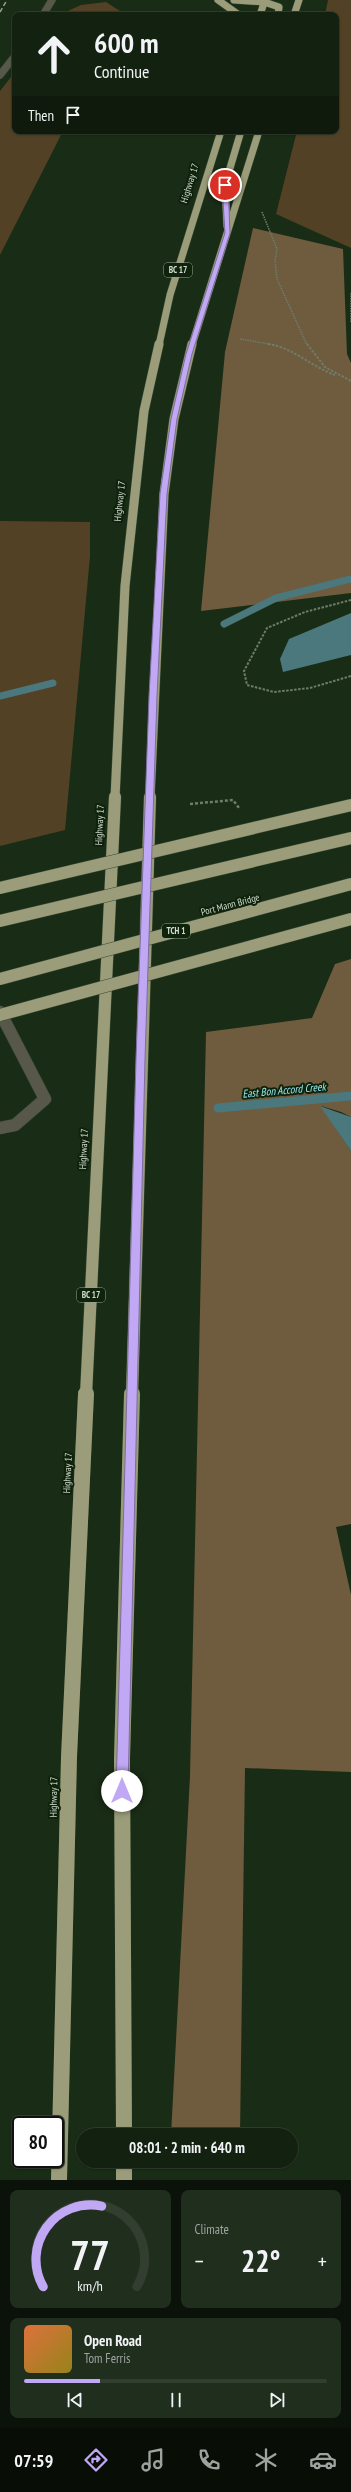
<!DOCTYPE html>
<html lang="en">
<head>
<meta charset="utf-8">
<style>
	:root { --surface:#132110; --page:#202e1e; --text:#f1f3f6; --muted:#9da39f; --line:#323e30; --accent:#c0a8f4 }
	body { margin:0; font-family:"PT Sans Narrow",sans-serif; background:var(--page); color:var(--text); height:100vh; display:flex; flex-direction:column; font-size:15px; white-space:nowrap }
	* { box-sizing:border-box; margin:0 }
	p { font-size:13px; color:var(--muted) }
	.icon { flex:none; width:22px; height:22px; fill:none; stroke:currentColor; stroke-width:2; stroke-linecap:round; stroke-linejoin:round }
	.map { position:relative; height:2180px; overflow:hidden }
	.panel { display:flex; flex-direction:column; gap:10px; padding:10px; background:#0a1209; flex:1 }
	.panel>* { flex:none }
	.banner { position:absolute; left:12px; top:12px; width:327px; height:122px; border-radius:8px; box-shadow:0 1px 3px #0004,0 0 0 1px var(--line); background:#132110; color:var(--text); overflow:hidden }
	.speed { position:absolute; left:12px; top:2116px; display:flex; gap:8px; font-size:20px; font-weight:700; text-align:center }
	.speed>* { display:grid; place-content:center; width:52px; height:52px; border-radius:50%; background:var(--surface); box-shadow:0 1px 3px #0004,0 0 0 1px var(--line); line-height:1 }
	.speed .limit { border:2px solid #111; border-radius:6px; background:#fff; color:#111 }
	.pin { position:absolute; display:grid; place-items:center; width:34px; height:34px; color:#fff; margin:-17px; border:2px solid #fff; border-radius:50%; box-shadow:0 1px 4px #0007 }
	.me { position:absolute; width:44px; margin:-22px; rotate:0deg; stroke-linejoin:round; filter:drop-shadow(0 0 3px #0008) }
	.turn { display:flex; align-items:center; gap:14px; height:84px; padding:0 16px; font-size:18px }
	.turn .icon { width:52px; height:52px; stroke-width:2.5 }
	.turn b { display:block; font-size:28px; line-height:34px }
	.then { display:flex; align-items:center; height:38px; padding:0 16px; background:#0003; gap:8px; font-size:15px }
	.big { font-size:30px; font-weight:700; line-height:1.1 }
	.panel .tile { flex:1; display:flex; flex-direction:column; justify-content:center; gap:6px; min-width:0; padding:0 14px; border-radius:8px; background:var(--page) }
	.panel .dial { align-items:center; gap:0 }
	.dial svg { height:104px; overflow:visible; fill:none; stroke:var(--line); stroke-width:7; stroke-linecap:round; text-anchor:middle }
	.dial text { fill:var(--text); stroke:none }
	.song { display:flex; align-items:center; gap:12px }
	.cover { width:48px; height:48px; border-radius:6px; background:linear-gradient(135deg,hsl(20 70% 55%),hsl(50 70% 35%)) }
	.played { height:4px; border-radius:2px; background:linear-gradient(90deg,var(--accent) 25%,var(--line) 25%) }
	.keys { display:flex; justify-content:space-around; direction:ltr }
	.heat { display:flex; justify-content:space-between; align-items:center; font-size:22px; direction:ltr }
	.panel .tiles { flex:1; display:grid; gap:10px; grid-template-columns:1fr 1fr }
	.tile:last-child { grid-column:span 2 }
	.trip { position:absolute; left:76px; top:2128px; width:222px; height:40px; border-radius:20px; background:var(--surface); box-shadow:0 1px 3px #0004,0 0 0 1px var(--line); font-weight:700; line-height:40px; text-align:center }
	.menu { display:flex; height:64px; justify-content:space-around; align-items:center; background:#080d06; color:var(--muted) }
	.menu .icon { width:28px; height:28px }
	.menu .on { color:var(--accent) }
	.menu b { font-size:18px; color:var(--text) }
	.map>svg:first-child { display:block }
	.green { fill:#534126 }
	.forest { fill:#6f5b3e }
	.water { fill:#4b787c }
	.lines { fill:none; stroke-linecap:round; stroke-linejoin:round }
	.stream-far1 { stroke:#4b787c; stroke-width:7 }
	.stream { stroke:#4b787c; stroke-width:9 }
	.lane-far1-casing { stroke:#364833; stroke-width:8 }
	.lane-casing { stroke:#364833; stroke-width:13 }
	.highway-far3-casing { stroke:#364833; stroke-width:8 }
	.highway-far2-casing { stroke:#364833; stroke-width:10 }
	.highway-far1-casing { stroke:#364833; stroke-width:13 }
	.highway-casing { stroke:#364833; stroke-width:16 }
	.path-far2 { stroke:#6d7d6a; stroke-width:1.5; stroke-dasharray:1.5 1; stroke-linecap:butt }
	.path-far1 { stroke:#6d7d6a; stroke-width:2; stroke-dasharray:2.5 1.5; stroke-linecap:butt }
	.path { stroke:#6d7d6a; stroke-width:2.5; stroke-dasharray:3 2; stroke-linecap:butt }
	.lane-far1 { stroke:#57584a; stroke-width:7 }
	.lane { stroke:#57584a; stroke-width:12 }
	.highway-far3 { stroke:#9b9c79; stroke-width:7 }
	.highway-far2 { stroke:#9b9c79; stroke-width:9 }
	.highway-far1 { stroke:#9b9c79; stroke-width:12 }
	.highway { stroke:#9b9c79; stroke-width:16 }
	.rail { stroke:#93a290; stroke-width:1.5; stroke-dasharray:4.5 2.5; stroke-linecap:butt }
	.highway-bridge-casing { stroke:#364833; stroke-width:13; stroke-linecap:butt }
	.highway-bridge { stroke:#9b9c79; stroke-width:12 }
	.route { fill:#c0a8f4; stroke:#7d6d9f }
	.labels { text-anchor:middle; stroke-width:4; stroke-linejoin:round; paint-order:stroke }
	.shield { fill:#0f220b; stroke:#96a594; stroke-width:1 }
	.shield-label { font-size:9px; font-weight:bold; fill:#d0ddce }
	.street-label { font-size:10px; fill:#d0ddce; stroke:#0f220b }
	.water-label { font-size:11px; font-style:italic; fill:#97e9f0; stroke:#0f220b }
</style>
</head>
<body>
<div class="map">
<svg width="351" height="2180" viewBox="0 0 351 2180">
	<rect width="100%" height="100%" fill="#192c15"/>
	<g class="green">
		<path d="M328,0H351V248L276,214L297,131H336V15H325Z"/>
		<path d="M106,2L123,13L122,15H59L81,5Z"/>
		<path d="M15,72V131H63L0,255V91Z"/>
		<path d="M0,521L90,522V556L65,830L0,846Z"/>
	</g>
	<g class="forest">
		<path d="M253,228L343,249L347,354L351,363V593L201,611L225,352Z"/>
		<path d="M351,959V1117L341,1112L321,1106L351,1151V1524L336,1527L351,1595V1772L245,1768L240,2135H171L190,1776L206,1032L312,1018L335,964Z"/>
	</g>
	<g class="water">
		<path d="M351,613V655L283,672L280,659L289,639Z"/>
		<path d="M320,1106L351,1117V1151Z"/>
	</g>
	<g class="lines">
		<g class="stream-far1">
			<path d="M224,624L276,598L351,579"/>
			<path d="M0,696L53,683"/>
		</g>
		<path class="stream" d="M218,1108L351,1096"/>
		<defs>
			<g id="lane-far1">
				<path d="M43,15L52,0"/>
				<path d="M0,75L15,56"/>
			</g>
			<path id="lane" d="M0,1012L45,1099L15,1125L0,1128"/>
			<g id="highway-far3">
				<path d="M218,0L239,15"/>
				<path d="M234,0L264,2L279,7L278,15"/>
				<path d="M260,15L265,0"/>
				<path d="M294,15L299,0"/>
				<path d="M227,226L225,185L241,131"/>
				<path d="M159,345L170,295L221,131"/>
				<path d="M192,345L259,131"/>
			</g>
			<g id="highway-far2">
				<path d="M115,798L125,586L144,411L159,344"/>
				<path d="M150,798L164,494L174,419L192,344"/>
			</g>
			<g id="highway-far1">
				<path d="M86,1395L115,797"/>
				<path d="M132,1395L150,797"/>
			</g>
			<g id="highway">
				<path d="M124,2135L122,1759L132,1394"/>
				<path d="M124,2161V2180"/>
				<path d="M59,2180L69,1757L86,1394"/>
			</g>
		</defs>
		<use href="#lane-far1" class="lane-far1-casing"/>
		<use href="#lane" class="lane-casing"/>
		<use href="#highway-far3" class="highway-far3-casing"/>
		<use href="#highway-far2" class="highway-far2-casing"/>
		<use href="#highway-far1" class="highway-far1-casing"/>
		<use href="#highway" class="highway-casing"/>
		<g class="path-far2">
			<path d="M262,212L277,249L275,261L277,279L307,345"/>
			<path d="M351,293V322"/>
			<path d="M240,339L275,345"/>
		</g>
		<g class="path-far1">
			<path d="M268,344C292,347 312,367 335,375"/>
			<path d="M307,344L325,367L351,381"/>
			<path d="M351,600L305,612L267,628L244,671L247,685L274,692L310,688L351,676"/>
		</g>
		<path class="path" d="M190,804L233,800L239,808"/>
		<use href="#lane-far1" class="lane-far1"/>
		<use href="#lane" class="lane"/>
		<use href="#highway-far3" class="highway-far3"/>
		<use href="#highway-far2" class="highway-far2"/>
		<use href="#highway-far1" class="highway-far1"/>
		<use href="#highway" class="highway"/>
		<path class="rail" d="M0,12L7,0"/>
		<defs>
			<g id="highway-bridge">
				<path d="M0,888L351,805"/>
				<path d="M0,921L351,838"/>
				<path d="M0,979L351,884"/>
				<path d="M0,1015L351,919"/>
			</g>
		</defs>
		<use href="#highway-bridge" class="highway-bridge-casing"/>
		<use href="#highway-bridge" class="highway-bridge"/>
	</g>
	<path class="route" d="M225,183L228,185L230,233L192,354L177,419L167,494L157,696L145,1059L128,1791L122,1797L116,1791L136,1059L149,696L160,494L171,419L186,354L225,233L222,185Z"/>
	<g class="labels">
		<g class="shield">
			<rect x="164" y="263" width="28" height="14" rx="3"/>
			<rect x="162" y="924" width="28" height="14" rx="3"/>
			<rect x="77" y="1288" width="28" height="14" rx="3"/>
		</g>
		<g class="shield-label">
			<text x="178" y="273">BC 17</text>
			<text x="176" y="934">TCH 1</text>
			<text x="91" y="1298">BC 17</text>
		</g>
		<g class="street-label">
			<text transform="translate(189 183) rotate(-73)" y="4">Highway 17</text>
			<text transform="translate(119 501) rotate(-84)" y="4">Highway 17</text>
			<text transform="translate(99 825) rotate(-87)" y="4">Highway 17</text>
			<text transform="translate(230 904) rotate(-15)" y="4">Port Mann Bridge</text>
			<text transform="translate(83 1149) rotate(-87)" y="4">Highway 17</text>
			<text transform="translate(67 1473) rotate(-87)" y="4">Highway 17</text>
			<text transform="translate(53 1797) rotate(-89)" y="4">Highway 17</text>
		</g>
		<g class="water-label">
			<text transform="translate(284 1090) rotate(-5)" y="4">East Bon Accord Creek</text>
		</g>
	</g>
</svg>
<div class="speed"><div class="limit">80</div></div>
<div class="pin" style="left:225px;top:185px;background:#d93025"><svg class="icon" aria-label="arrive" viewBox="0 0 24 24"><path d="M6 21V4h12l-3 4 3 4H6"/></svg></div>
<svg class="me" style="left:122px;top:1791px" viewBox="-20 -20 40 40"><circle r="19" fill="#fff"/><path d="M0-13L10 11 0 6-10 11z" fill="#c0a8f4"/></svg>
<div class="trip">08:01 · 2 min · 640 m</div>
<div class="banner">
<div class="turn"><svg class="icon" aria-label="ahead" viewBox="0 0 24 24"><path d="M12 20V5M6 11l6-6 6 6"/></svg><div><b>600 m</b>Continue</div></div>
<div class="then">Then<svg class="icon" aria-label="arrive" viewBox="0 0 24 24"><path d="M6 21V4h12l-3 4 3 4H6"/></svg></div>
</div>
</div>
<section class="panel">
<div class="tiles">
<div class="tile dial"><svg viewBox="0 0 100 80">
<path d="M14 69A42 42 0 1 1 86 69"/>
<path d="M14 69A42 42 0 0 1 59 7" stroke="#c0a8f4"/>
<text x="50" y="56" font-size="32" font-weight="700">77</text>
<text x="50" y="72" font-size="11">km/h</text>
</svg></div>
<div class="tile"><p>Climate</p>
<div class="heat"><a>−</a><b class="big">22°</b><a>+</a></div>
</div>
<div class="tile">
<div class="song"><i class="cover"></i><div><b>Open Road</b><p>Tom Ferris</p></div></div>
<div class="played"></div>
<div class="keys"><svg class="icon" aria-label="previous" viewBox="0 0 24 24"><path d="M18 5L8 12l10 7zM5 5v14"/></svg><svg class="icon" aria-label="pause" viewBox="0 0 24 24"><path d="M8 5v14M16 5v14"/></svg><svg class="icon" aria-label="next" viewBox="0 0 24 24"><path d="M6 5l10 7-10 7zM19 5v14"/></svg></div>
</div>
</div>
</section>
<nav class="menu">
<b>07:59</b>
<svg class="icon on" aria-label="directions" viewBox="0 0 24 24"><path d="M12 3l9 9-9 9-9-9zM9 14v-3h6M13 9l2 2-2 2"/></svg>
<svg class="icon" aria-label="music" viewBox="0 0 24 24"><path d="M9 18V5l10-2v13"/><circle cx="6" cy="18" r="3"/><circle cx="16" cy="16" r="3"/></svg>
<svg class="icon" aria-label="phone" viewBox="0 0 24 24"><path d="M5 4h4l2 5-3 2q2 4 5 5l2-3 5 2v4C11 20 4 13 5 4z"/></svg>
<svg class="icon" aria-label="climate" viewBox="0 0 24 24"><path d="M12 3v18M4 7l16 10M4 17L20 7"/></svg>
<svg class="icon" aria-label="car" viewBox="0 0 24 24"><path d="M5 17H2v-5l4-1 3-4h7l3 4 3 1v5h-3M9 17h6M6 11h13"/><circle cx="7" cy="17" r="2"/><circle cx="17" cy="17" r="2"/></svg>
</nav>
</body>
</html>
